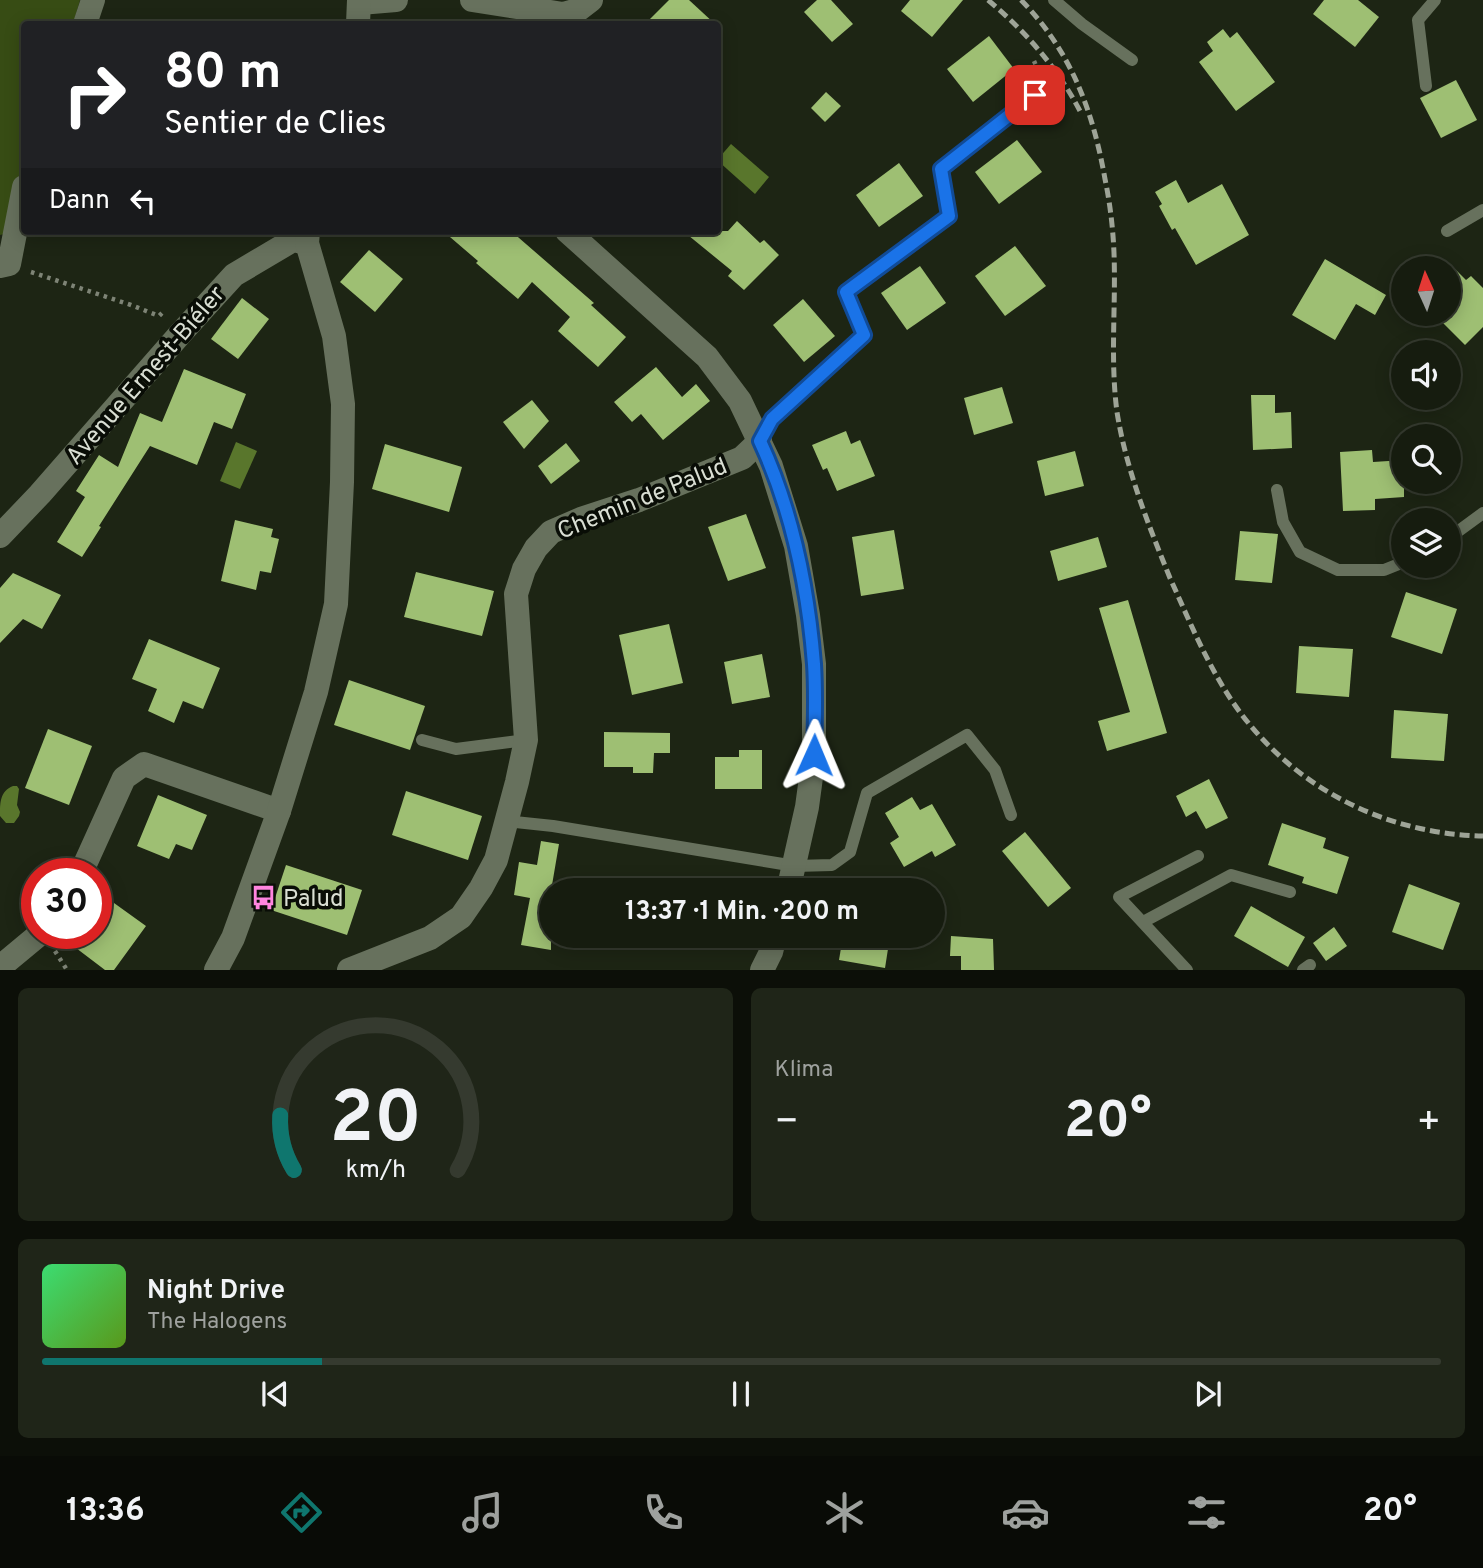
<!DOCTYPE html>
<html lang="de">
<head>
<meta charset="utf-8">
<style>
	:root { --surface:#161c0f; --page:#1f2518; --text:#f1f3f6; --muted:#9ea19e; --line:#353a2f; --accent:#0f766e }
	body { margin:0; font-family:Overpass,sans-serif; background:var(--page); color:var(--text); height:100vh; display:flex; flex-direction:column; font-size:26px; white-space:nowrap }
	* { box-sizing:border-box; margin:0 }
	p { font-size:23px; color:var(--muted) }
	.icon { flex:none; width:38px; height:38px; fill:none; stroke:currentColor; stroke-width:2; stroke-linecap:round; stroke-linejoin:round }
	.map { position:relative; height:970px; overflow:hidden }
	.details { display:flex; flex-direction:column; gap:18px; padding:18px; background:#0c0f08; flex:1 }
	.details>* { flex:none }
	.banner { position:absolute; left:21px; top:21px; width:700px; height:214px; border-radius:7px; box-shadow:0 4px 18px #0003,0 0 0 2px var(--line); background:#202124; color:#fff; overflow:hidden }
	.needle { width:46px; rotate:357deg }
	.tools { position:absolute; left:1391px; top:256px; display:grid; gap:14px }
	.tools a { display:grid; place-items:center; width:70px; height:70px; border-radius:50%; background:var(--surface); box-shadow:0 4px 18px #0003,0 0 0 2px var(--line); font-size:35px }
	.speed { position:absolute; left:21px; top:858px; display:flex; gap:14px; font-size:35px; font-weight:700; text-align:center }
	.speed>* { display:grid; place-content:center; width:91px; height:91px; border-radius:50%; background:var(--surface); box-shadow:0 4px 18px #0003,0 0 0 2px var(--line); line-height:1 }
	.speed .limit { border:10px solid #d22; background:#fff; color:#111 }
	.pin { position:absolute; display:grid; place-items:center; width:60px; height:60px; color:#fff; margin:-30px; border-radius:14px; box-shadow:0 4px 10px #0006 }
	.me { position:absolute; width:77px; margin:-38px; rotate:1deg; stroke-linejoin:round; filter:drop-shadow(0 0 5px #0008) }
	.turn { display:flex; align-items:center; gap:24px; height:147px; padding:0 28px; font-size:32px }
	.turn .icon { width:91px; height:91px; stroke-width:2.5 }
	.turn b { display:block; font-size:49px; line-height:60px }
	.then { display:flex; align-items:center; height:66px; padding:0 28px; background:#0003; gap:14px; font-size:26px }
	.big { font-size:52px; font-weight:700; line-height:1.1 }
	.details .tile { flex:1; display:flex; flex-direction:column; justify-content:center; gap:10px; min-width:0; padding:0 24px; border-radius:10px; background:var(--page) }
	.details .dial { align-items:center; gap:0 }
	.dial svg { height:182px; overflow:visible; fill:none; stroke:var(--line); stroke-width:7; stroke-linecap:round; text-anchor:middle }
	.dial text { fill:var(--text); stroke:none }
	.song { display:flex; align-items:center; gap:21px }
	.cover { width:84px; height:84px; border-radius:10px; background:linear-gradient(135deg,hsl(140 70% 55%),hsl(90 70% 35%)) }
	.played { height:7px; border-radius:4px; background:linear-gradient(90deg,var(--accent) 20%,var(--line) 20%) }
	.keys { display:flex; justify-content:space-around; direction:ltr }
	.heat { display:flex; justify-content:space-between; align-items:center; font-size:38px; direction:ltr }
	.details .tiles { flex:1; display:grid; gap:18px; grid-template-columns:1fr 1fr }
	.tile:last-child { grid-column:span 2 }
	.trip { position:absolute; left:539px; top:878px; width:406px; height:70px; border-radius:35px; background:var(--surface); box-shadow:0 4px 18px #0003,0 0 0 2px var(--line); font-weight:700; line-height:70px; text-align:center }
	.dock { display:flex; height:112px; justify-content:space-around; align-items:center; background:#090b06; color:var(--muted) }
	.dock .icon { width:49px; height:49px }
	.dock .current { color:var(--accent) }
	.dock b { font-size:32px; color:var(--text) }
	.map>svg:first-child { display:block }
	.green { fill:#374c14 }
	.water { fill:#59762c }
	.building { fill:#9ebf73 }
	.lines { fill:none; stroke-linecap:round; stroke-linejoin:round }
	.path { stroke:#7e8476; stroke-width:4.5; stroke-dasharray:3.5 5; stroke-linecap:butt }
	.service { stroke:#67715d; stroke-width:12 }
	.minor { stroke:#67715d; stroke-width:24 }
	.rail { stroke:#9ea497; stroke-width:5; stroke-dasharray:10 5; stroke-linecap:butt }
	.route-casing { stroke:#114b97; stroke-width:18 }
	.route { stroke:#1a73e8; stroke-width:12 }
	.labels { text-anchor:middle; stroke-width:7; stroke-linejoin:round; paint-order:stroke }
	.street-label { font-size:24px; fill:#d9ded3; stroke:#090d06 }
	.poi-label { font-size:24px; fill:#d9ded3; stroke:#090d06; text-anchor:start }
</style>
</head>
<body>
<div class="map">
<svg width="1483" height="970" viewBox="0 0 1483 970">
	<rect width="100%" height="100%" fill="#1d2514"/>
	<path class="green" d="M0,0H80L73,24H24V158L4,234L0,235Z"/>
	<g class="water">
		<path d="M731,144L769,177L755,194L718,161V159Z"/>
		<path d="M236,442L257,451L240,489L220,481Z"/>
		<path d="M13,786H17L19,789L17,805L20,812L19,816L14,823H6L0,816C0,803 0,791 13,786Z"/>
	</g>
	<g class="building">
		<path d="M669,0H689L715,24H645Z"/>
		<path d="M817,0H831L853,24L832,42L804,12Z"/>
		<path d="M910,0H963L932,37L901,11Z"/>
		<path d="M1324,0H1358L1379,17L1355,47L1313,14Z"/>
		<path d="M1223,29L1230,38L1237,32L1275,82L1236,111L1199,62L1213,51L1207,42Z"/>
		<path d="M989,36L1014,69L973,102L947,69Z"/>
		<path d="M1456,80L1477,120L1441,138L1420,98Z"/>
		<path d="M826,92L841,106L825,122L811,108Z"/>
		<path d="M1017,140L1042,172L999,204L975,172Z"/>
		<path d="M899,163L923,196L879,227L856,195Z"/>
		<path d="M1176,180L1188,203L1222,184L1249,235L1196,265L1175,228L1172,230L1159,206L1162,204L1155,192Z"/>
		<path d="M737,221L760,243L764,240L779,255L744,290L728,276L732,271L683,231H728Z"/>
		<path d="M443,231H511L594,303L591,305L626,337L598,367L558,331L570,317L532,282L518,299L476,263L478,261Z"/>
		<path d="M1015,246L1046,286L1005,316L975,276Z"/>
		<path d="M369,250L403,279L375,312L340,282Z"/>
		<path d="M1325,259L1386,295L1375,315L1356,304L1335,340L1292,315Z"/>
		<path d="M1449,263L1466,280L1471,276L1483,288V327L1465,345L1438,318L1442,313H1449Z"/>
		<path d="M920,266L946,303L907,330L881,293Z"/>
		<path d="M242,298L269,319L238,359L211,339Z"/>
		<path d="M803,299L835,336L804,362L773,325Z"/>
		<path d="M656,367L682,397L696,384L710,401L663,440L641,414L632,422L614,402Z"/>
		<path d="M184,369L246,394L232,429L214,422L197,465L150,446L99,526L101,527L82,557L57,542L85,497L76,491L99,455L118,467L140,413L162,422Z"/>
		<path d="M1002,387L1013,423L974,435L964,398Z"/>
		<path d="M1251,395H1275V413L1291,412L1292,448L1253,450Z"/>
		<path d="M532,400L549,421L524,449L503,422Z"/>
		<path d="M846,431L851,444L860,440L875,476L837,491L827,468L823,470L812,445Z"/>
		<path d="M566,443L580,461L551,484L538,466Z"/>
		<path d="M385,444L462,467L449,512L372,489Z"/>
		<path d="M1372,450L1373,462L1404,460V497L1375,499V510L1343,511L1340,452Z"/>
		<path d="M1075,451L1084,486L1045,496L1037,461Z"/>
		<path d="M746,514L766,568L728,581L708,527Z"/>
		<path d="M235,520L273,529L271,537L279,539L271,573L260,571L256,590L221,581Z"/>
		<path d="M894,530L904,589L861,596L852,537Z"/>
		<path d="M1240,531L1278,534L1272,583L1235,580Z"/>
		<path d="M1098,537L1107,567L1058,581L1050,551Z"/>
		<path d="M416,572L494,591L482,636L404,617Z"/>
		<path d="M13,573L61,595L42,629L23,619L0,643V588Z"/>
		<path d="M1406,592L1457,609L1442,654L1391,637Z"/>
		<path d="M1128,600L1167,733L1107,751L1098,721L1130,712L1099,608Z"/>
		<path d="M669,624L683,683L632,695L619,635Z"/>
		<path d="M149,639L220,668L203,709L183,701L174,723L148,711L157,689L132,679Z"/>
		<path d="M1299,646L1353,649L1349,697L1296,693Z"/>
		<path d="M762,654L770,697L732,704L724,662Z"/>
		<path d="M349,680L425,706L410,750L334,725Z"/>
		<path d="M1394,710L1448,714L1444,761L1391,758Z"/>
		<path d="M48,729L92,746L69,805L25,788Z"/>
		<path d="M604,732L670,733V753H654L653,773H633V767H604Z"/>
		<path d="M739,750H762V789H715V757H739Z"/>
		<path d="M1209,779L1228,818L1206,829L1196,811L1186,817L1176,796Z"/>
		<path d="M406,791L482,816L468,860L392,835Z"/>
		<path d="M158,795L207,815L192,850L176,844L169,859L137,846Z"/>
		<path d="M912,797L920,810L932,804L956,845L935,857L932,851L904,867L890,843L899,837L885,813Z"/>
		<path d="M1282,823L1326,838L1323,848L1349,857L1337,894L1302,883L1304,877L1268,865Z"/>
		<path d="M1025,832L1071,888L1048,907L1002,851Z"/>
		<path d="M541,841L559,844L551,891V950L521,945L530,898L514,895L519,862L537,865Z"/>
		<path d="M286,865L362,890L347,935L271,910Z"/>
		<path d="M1409,884L1460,903L1443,950L1392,932Z"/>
		<path d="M114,903L146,926L114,970H105L76,948L87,933H96V923L98,924Z"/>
		<path d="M1251,906L1305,937L1288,967L1234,936Z"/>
		<path d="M1334,927L1347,946L1326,961L1313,943Z"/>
		<path d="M843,936H890L885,968L839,960Z"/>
		<path d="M951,936L993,939L994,970H961V956H950Z"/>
	</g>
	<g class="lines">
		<g class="path">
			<path d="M1034,61L1042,79"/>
			<path d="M31,272L131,305L159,316L163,312"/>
			<path d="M55,951L67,970"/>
		</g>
		<g class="service">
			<path d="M1054,0L1082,24L1132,60"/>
			<path d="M1426,86L1418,20L1435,0"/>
			<path d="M1447,231L1483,210"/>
			<path d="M760,441L772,419L864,335L846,292L949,216L941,169L1035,95"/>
			<path d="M1277,490L1283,522L1300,552L1338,570H1384L1404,562"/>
			<path d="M1449,538L1483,513"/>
			<path d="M422,740L456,749L526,740"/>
			<path d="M506,821L553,826L795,866L832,865L850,852L867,793L967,735L995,770L1011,815"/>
			<path d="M1143,922L1231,875L1290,892"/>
			<path d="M1187,970L1119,897L1198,856"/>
			<path d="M1303,970L1310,965"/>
		</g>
		<g class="minor">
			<path d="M472,0L563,14L578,10L591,0"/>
			<path d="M360,3L396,0"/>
			<path d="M85,24L93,0"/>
			<path d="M358,24L359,0"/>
			<path d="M567,231L707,357L740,401L771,466L796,546L808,615L814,664V755L807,807L788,891"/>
			<path d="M0,266L9,264L24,187"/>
			<path d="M0,536L40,494L181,333L234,275L293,240L307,243"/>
			<path d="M81,873L124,778L144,764L279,811"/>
			<path d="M0,967L41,933"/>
			<path d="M216,970L233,938L279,811L316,692L336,604L342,482L343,404L334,336L307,243L308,231"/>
			<path d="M349,970L430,938L461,917L481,888L496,860L517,782L526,740L516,594L524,569L536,548L551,532L581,519L639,500L742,458L760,441"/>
			<path d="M762,970L771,952L775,936"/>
		</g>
		<g class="rail">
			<path d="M988,0C1026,32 1058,68 1081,113"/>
			<path d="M1021,0C1071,51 1093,111 1105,179C1110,203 1113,228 1114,253C1116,306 1110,359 1117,412C1126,469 1148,524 1170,578C1189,620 1206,662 1232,701C1289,785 1382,834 1483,836"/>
		</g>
	</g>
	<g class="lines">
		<defs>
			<path id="route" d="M814,755C815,725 816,694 814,664C808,589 792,510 760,441L772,419L864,335L846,292L949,216L941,169L1035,95"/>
		</defs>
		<use href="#route" class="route-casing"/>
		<use href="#route" class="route"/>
	</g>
	<defs>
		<symbol id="bus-bare" viewBox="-9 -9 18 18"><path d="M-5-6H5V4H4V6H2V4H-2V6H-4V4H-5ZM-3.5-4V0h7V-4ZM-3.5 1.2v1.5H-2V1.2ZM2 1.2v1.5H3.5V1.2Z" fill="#ff85df" stroke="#090d06" stroke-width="2.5" paint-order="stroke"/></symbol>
	</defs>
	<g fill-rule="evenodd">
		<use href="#bus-bare" x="246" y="880" width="35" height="35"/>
	</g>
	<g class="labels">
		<g class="street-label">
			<text transform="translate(145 375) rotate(-49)" y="8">Avenue Ernest-Biéler</text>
			<text transform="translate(642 498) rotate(-22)" y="8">Chemin de Palud</text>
		</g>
		<g class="poi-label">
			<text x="283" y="906">Palud</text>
		</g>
	</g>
</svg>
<div class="tools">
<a><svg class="needle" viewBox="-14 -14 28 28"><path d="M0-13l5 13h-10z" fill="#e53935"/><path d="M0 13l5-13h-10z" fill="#9ea19e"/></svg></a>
<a><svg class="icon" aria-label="sound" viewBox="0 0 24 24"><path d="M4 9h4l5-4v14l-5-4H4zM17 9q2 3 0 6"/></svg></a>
<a><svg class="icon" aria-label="search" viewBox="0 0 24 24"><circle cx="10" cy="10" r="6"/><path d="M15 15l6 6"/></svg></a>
<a><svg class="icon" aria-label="layers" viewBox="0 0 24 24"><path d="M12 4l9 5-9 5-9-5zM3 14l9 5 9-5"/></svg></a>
</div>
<div class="speed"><div class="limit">30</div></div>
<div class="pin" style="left:1035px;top:95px;background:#d93025"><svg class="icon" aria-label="arrive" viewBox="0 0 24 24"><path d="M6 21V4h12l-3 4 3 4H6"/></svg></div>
<svg class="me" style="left:814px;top:755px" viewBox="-20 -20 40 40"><path d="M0-17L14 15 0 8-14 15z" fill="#1a73e8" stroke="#fff" stroke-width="4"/></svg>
<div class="trip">13:37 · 1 Min. · 200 m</div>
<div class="banner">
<div class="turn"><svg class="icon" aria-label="right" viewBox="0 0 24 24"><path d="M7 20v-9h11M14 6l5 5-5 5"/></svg><div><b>80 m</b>Sentier de Clies</div></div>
<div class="then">Dann<svg class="icon" aria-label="left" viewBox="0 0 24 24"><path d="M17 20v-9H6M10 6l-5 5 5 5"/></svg></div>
</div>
</div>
<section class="details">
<div class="tiles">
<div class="tile dial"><svg viewBox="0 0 100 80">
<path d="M14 69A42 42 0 1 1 86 69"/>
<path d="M14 69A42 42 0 0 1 8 45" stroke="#0f766e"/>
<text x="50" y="56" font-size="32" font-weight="700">20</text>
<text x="50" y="72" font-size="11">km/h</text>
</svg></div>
<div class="tile"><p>Klima</p>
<div class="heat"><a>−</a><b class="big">20°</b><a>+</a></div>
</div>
<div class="tile">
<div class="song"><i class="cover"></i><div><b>Night Drive</b><p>The Halogens</p></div></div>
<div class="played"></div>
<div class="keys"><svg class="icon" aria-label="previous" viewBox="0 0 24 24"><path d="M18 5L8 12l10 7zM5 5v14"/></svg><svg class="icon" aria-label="pause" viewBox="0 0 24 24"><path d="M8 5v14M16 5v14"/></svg><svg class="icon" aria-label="next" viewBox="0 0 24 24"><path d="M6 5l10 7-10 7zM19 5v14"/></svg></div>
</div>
</div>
</section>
<nav class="dock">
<b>13:36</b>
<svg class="icon current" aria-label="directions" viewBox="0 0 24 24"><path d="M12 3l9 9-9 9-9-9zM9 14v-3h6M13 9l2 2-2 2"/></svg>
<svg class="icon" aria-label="music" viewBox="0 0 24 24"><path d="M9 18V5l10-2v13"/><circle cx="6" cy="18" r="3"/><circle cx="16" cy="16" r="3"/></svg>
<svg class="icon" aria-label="phone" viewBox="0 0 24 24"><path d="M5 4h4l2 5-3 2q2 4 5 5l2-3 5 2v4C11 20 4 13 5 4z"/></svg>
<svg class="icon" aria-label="climate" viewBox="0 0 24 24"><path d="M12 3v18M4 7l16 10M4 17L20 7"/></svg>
<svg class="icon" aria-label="car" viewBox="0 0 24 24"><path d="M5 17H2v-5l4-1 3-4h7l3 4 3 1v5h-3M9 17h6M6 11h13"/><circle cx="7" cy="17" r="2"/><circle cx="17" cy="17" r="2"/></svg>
<svg class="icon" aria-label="filters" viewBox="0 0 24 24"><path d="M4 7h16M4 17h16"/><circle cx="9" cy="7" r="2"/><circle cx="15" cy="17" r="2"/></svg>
<b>20°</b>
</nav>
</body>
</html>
